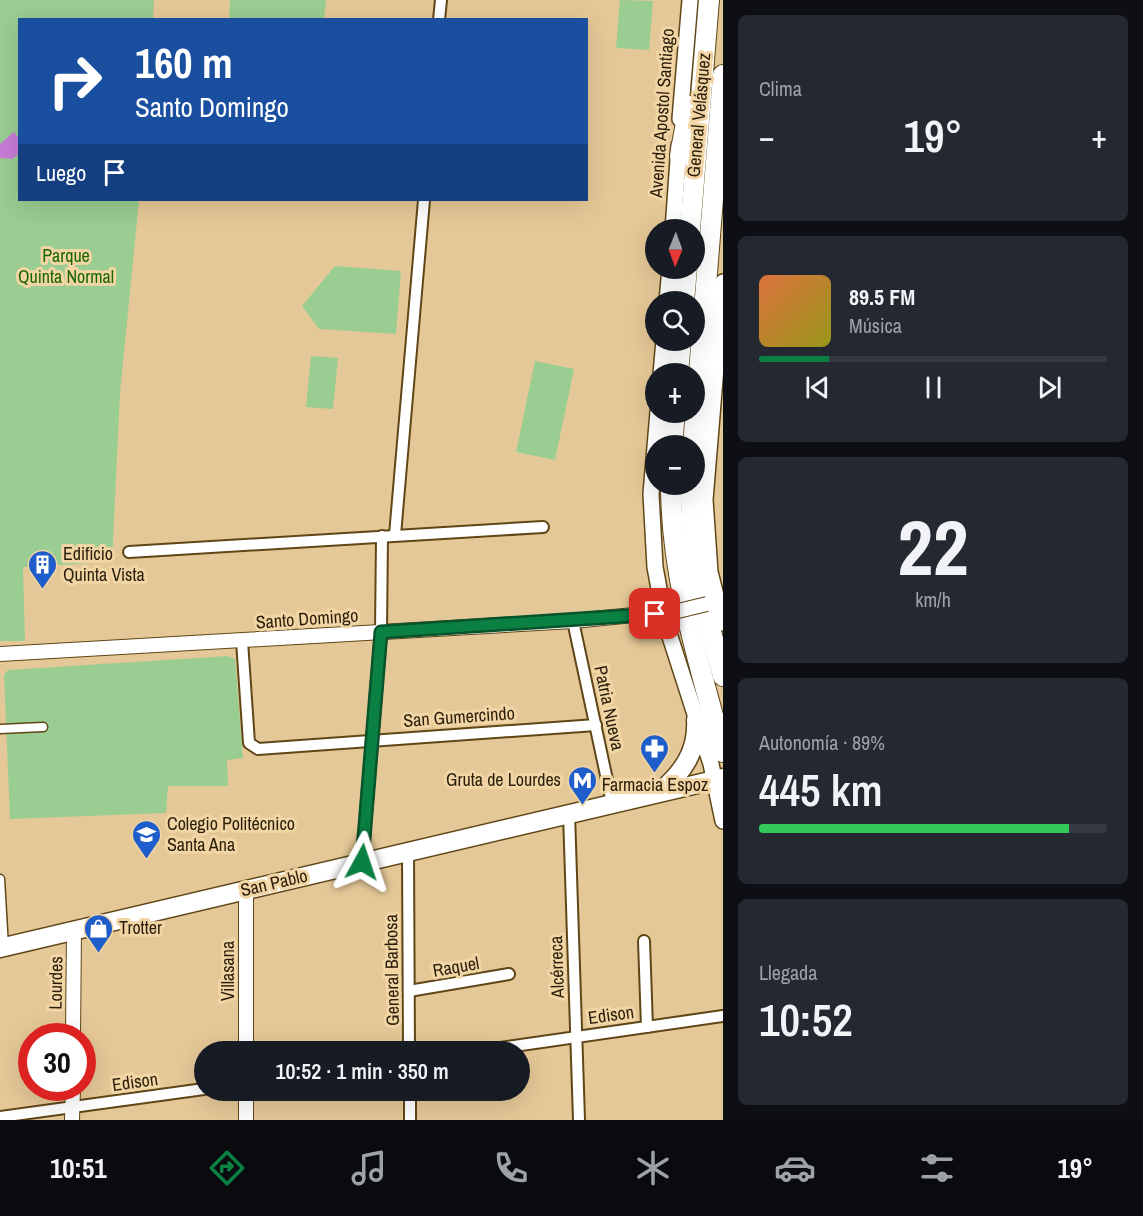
<!DOCTYPE html>
<html lang="es">
<head>
<meta charset="utf-8">
<style>
	:root { --surface:#171b24; --page:#242831; --text:#f1f3f6; --muted:#9ea1a6; --line:#363941; --accent:#0b8043 }
	body { margin:0; font-family:"Archivo Narrow",sans-serif; background:var(--page); color:var(--text); height:100vh; display:flex; flex-direction:column; font-size:22px; white-space:nowrap }
	* { box-sizing:border-box; margin:0 }
	p { font-size:20px; color:var(--muted) }
	.icon { flex:none; width:33px; height:33px; fill:none; stroke:currentColor; stroke-width:2; stroke-linecap:round; stroke-linejoin:round }
	.map { position:relative; flex:1; overflow:hidden }
	.side { display:flex; flex-direction:column; gap:15px; padding:15px; background:#0d0f14; width:420px }
	.side>* { flex:none }
	.guide { position:absolute; left:18px; top:18px; width:570px; height:183px; border-radius:0px; box-shadow:0 6px 24px #0002; background:#1a4fa0; color:#fff; overflow:hidden }
	.needle { width:39px; rotate:181deg }
	.fabs { position:absolute; left:645px; top:219px; display:grid; gap:12px }
	.fabs a { display:grid; place-items:center; width:60px; height:60px; border-radius:50%; background:var(--surface); box-shadow:0 6px 24px #0002; font-size:30px }
	.speed { position:absolute; left:18px; top:1023px; display:flex; gap:12px; font-size:30px; font-weight:700; text-align:center }
	.speed>* { display:grid; place-content:center; width:78px; height:78px; border-radius:50%; background:var(--surface); box-shadow:0 6px 24px #0002; line-height:1 }
	.speed .limit { border:9px solid #d22; background:#fff; color:#111 }
	.pin { position:absolute; display:grid; place-items:center; width:51px; height:51px; color:#fff; margin:-26px; border-radius:12px; box-shadow:0 3px 9px #0006 }
	.me { position:absolute; width:66px; margin:-33px; rotate:5deg; stroke-linejoin:round; filter:drop-shadow(0 0 4px #0008) }
	.turn { display:flex; align-items:center; gap:21px; height:126px; padding:0 18px; font-size:27px }
	.turn .icon { width:78px; height:78px; stroke-width:2.5 }
	.turn b { display:block; font-size:42px; line-height:51px }
	.then { display:flex; align-items:center; height:57px; padding:0 18px; background:#0003; gap:12px; font-size:22px }
	.big { font-size:45px; font-weight:600; line-height:1.1 }
	.side .card { flex:1; display:flex; flex-direction:column; justify-content:center; gap:9px; min-width:0; padding:0 21px; border-radius:9px; background:var(--page) }
	.side .dial { align-items:center; gap:0 }
	.dial b { font-size:78px; line-height:1 }
	.song { display:flex; align-items:center; gap:18px }
	.cover { width:72px; height:72px; border-radius:9px; background:linear-gradient(135deg,hsl(20 70% 55%),hsl(60 70% 35%)) }
	.played { height:6px; border-radius:3px; background:linear-gradient(90deg,var(--accent) 20%,var(--line) 20%) }
	.keys { display:flex; justify-content:space-around; direction:ltr }
	.heat { display:flex; justify-content:space-between; align-items:center; font-size:33px; direction:ltr }
	.charge { height:9px; border-radius:4px; background:linear-gradient(90deg,#34c759 89%,var(--line) 0) }
	.trip { position:absolute; left:194px; top:1041px; width:336px; height:60px; border-radius:30px; background:var(--surface); box-shadow:0 6px 24px #0002; font-weight:600; line-height:60px; text-align:center }
	.tab-bar { display:flex; height:96px; justify-content:space-around; align-items:center; background:#090b0e; color:var(--muted) }
	.tab-bar .icon { width:42px; height:42px }
	.tab-bar .active { color:var(--accent) }
	.tab-bar b { font-size:27px; color:var(--text) }
	main { display:flex; flex:1; min-height:0 }
	.map>svg:first-child { display:block }
	.green { fill:#9acd91 }
	.water { fill:#c77cd7 }
	.lines { fill:none; stroke-linecap:round; stroke-linejoin:round }
	.pedestrian-casing { stroke:#5f4617; stroke-width:11 }
	.minor-casing { stroke:#5f4617; stroke-width:14 }
	.tertiary-casing { stroke:#5f4617; stroke-width:16 }
	.secondary-casing { stroke:#5f4617; stroke-width:18 }
	.primary-casing { stroke:#5f4617; stroke-width:21 }
	.motorway-casing { stroke:#5f4617; stroke-width:22 }
	.pedestrian { stroke:#fff; stroke-width:8 }
	.minor { stroke:#fff; stroke-width:10 }
	.tertiary { stroke:#fff; stroke-width:14 }
	.secondary { stroke:#fff; stroke-width:15 }
	.primary { stroke:#fff; stroke-width:18 }
	.motorway { stroke:#fff; stroke-width:20 }
	.tertiary-bridge-casing { stroke:#5f4617; stroke-width:16; stroke-linecap:butt }
	.tertiary-bridge { stroke:#fff; stroke-width:14 }
	.route-casing { stroke:#07532c; stroke-width:15 }
	.route { stroke:#0b8043; stroke-width:10 }
	.labels { text-anchor:middle; stroke-width:6; stroke-linejoin:round; paint-order:stroke }
	.street-label { font-size:18px; fill:#291e0b; stroke:#f2d5a4 }
	.park-label { font-size:18px; fill:#196703; stroke:#f2d5a4 }
	.poi-label { font-size:18px; fill:#291e0b; stroke:#f2d5a4; text-anchor:start }
</style>
</head>
<body>
<main>
<div class="map">
<svg width="723" height="1120" viewBox="0 0 723 1120">
	<rect width="100%" height="100%" fill="#e5c897"/>
	<g class="green">
		<path d="M0,0H154L153,19L20,20V200H139L120,393L112,562L23,567L25,641H0Z"/>
		<path d="M230,0H326L324,19H229Z"/>
		<path d="M620,0L653,1L649,50L616,48Z"/>
		<path d="M335,266L401,271L396,334L319,329L302,306Z"/>
		<path d="M311,356L338,358L333,409L306,407Z"/>
		<path d="M535,361L574,369L555,460L516,452Z"/>
		<path d="M228,656L235,659L243,758L227,760L228,786H168L166,813L10,819L4,675L8,670Z"/>
	</g>
	<path class="water" d="M14,132L19,138V154L12,159L0,158V144Z"/>
	<g class="lines">
		<defs>
			<g id="pedestrian">
				<path d="M0,729L43,727"/>
				<path d="M0,879L4,947"/>
			</g>
			<g id="minor">
				<path d="M439,20L441,0"/>
				<path d="M395,535L424,200"/>
				<path d="M129,552L543,527"/>
				<path d="M573,621L612,803"/>
				<path d="M242,641L249,743L258,749L596,725"/>
				<path d="M569,814L579,1120"/>
				<path d="M408,852L409,1052"/>
				<path d="M362,862L381,632L382,536"/>
				<path d="M644,941L647,1027"/>
				<path d="M409,991L509,974"/>
				<path d="M472,1052L723,1016"/>
				<path d="M410,1090V1120"/>
				<path d="M0,1117L204,1089"/>
			</g>
			<g id="tertiary">
				<path d="M0,654L573,621L674,611"/>
				<path d="M246,890V1052"/>
				<path d="M73,1036L74,930"/>
				<path d="M246,1090V1120"/>
				<path d="M72,1120L73,1088"/>
			</g>
			<g id="secondary">
				<path d="M680,119L690,0"/>
				<path d="M673,230L679,146"/>
				<path d="M723,282L705,500L710,572L723,623"/>
				<path d="M667,302L670,268"/>
				<path d="M661,374L664,340"/>
				<path d="M658,412L651,494L655,567L665,621L711,764L723,821"/>
			</g>
			<g id="primary">
				<path d="M660,792C683,772 698,751 696,720"/>
				<path d="M0,948L723,778"/>
			</g>
			<g id="motorway">
				<path d="M680,156L689,106"/>
				<path d="M690,230L709,0"/>
				<path d="M684,302L687,268"/>
				<path d="M678,374L681,340"/>
				<path d="M672,446L675,412"/>
				<path d="M693,446L723,75"/>
				<path d="M671,484C671,577 699,663 723,752"/>
				<path d="M691,484C690,551 705,613 723,676"/>
			</g>
		</defs>
		<use href="#pedestrian" class="pedestrian-casing"/>
		<use href="#minor" class="minor-casing"/>
		<use href="#tertiary" class="tertiary-casing"/>
		<use href="#secondary" class="secondary-casing"/>
		<use href="#primary" class="primary-casing"/>
		<use href="#motorway" class="motorway-casing"/>
		<use href="#pedestrian" class="pedestrian"/>
		<use href="#minor" class="minor"/>
		<use href="#tertiary" class="tertiary"/>
		<use href="#secondary" class="secondary"/>
		<use href="#primary" class="primary"/>
		<use href="#motorway" class="motorway"/>
		<defs>
			<path id="tertiary-bridge" d="M678,611L707,604"/>
		</defs>
		<use href="#tertiary-bridge" class="tertiary-bridge-casing"/>
		<use href="#tertiary-bridge" class="tertiary-bridge"/>
	</g>
	<g class="lines">
		<defs>
			<path id="route" d="M362,862L381,632L655,614"/>
		</defs>
		<use href="#route" class="route-casing"/>
		<use href="#route" class="route"/>
	</g>
	<defs>
		<symbol id="building-pin" viewBox="-11 -11 22 30"><path d="M0 17L-7.5 6A9.5 9.5 0 1 1 7.5 6Z" fill="#1f5eca" stroke="#f2d5a4"/><path d="M-4-6H4V6H1V3H-1V6H-4ZM-2.5-4.3h1.7v1.8h-1.7ZM.8-4.3h1.7v1.8H.8ZM-2.5-1h1.7V.8h-1.7ZM.8-1h1.7V.8H.8Z" fill="#fff"/></symbol>
		<symbol id="pharmacy-pin" viewBox="-11 -11 22 30"><path d="M0 17L-7.5 6A9.5 9.5 0 1 1 7.5 6Z" fill="#1f5eca" stroke="#f2d5a4"/><path d="M-2-6h4v4h4v4h-4v4h-4v-4h-4v-4h4Z" fill="#fff"/></symbol>
		<symbol id="metro-pin" viewBox="-11 -11 22 30"><path d="M0 17L-7.5 6A9.5 9.5 0 1 1 7.5 6Z" fill="#1f5eca" stroke="#f2d5a4"/><path d="M-5.5 5V-5H-3L0 0L3-5H5.5V5H3V-.5L0 4L-3-.5V5Z" fill="#fff"/></symbol>
		<symbol id="school-pin" viewBox="-11 -11 22 30"><path d="M0 17L-7.5 6A9.5 9.5 0 1 1 7.5 6Z" fill="#1f5eca" stroke="#f2d5a4"/><path d="M0-5L7-2L0 1L-7-2ZM-4 1L0 2.5L4 1V4Q0 6-4 4Z" fill="#fff"/></symbol>
		<symbol id="shop-pin" viewBox="-11 -11 22 30"><path d="M0 17L-7.5 6A9.5 9.5 0 1 1 7.5 6Z" fill="#1f5eca" stroke="#f2d5a4"/><path d="M-5-2.5h2.3a2.7 3.5 0 0 1 5.4 0H5L5.5 6h-11ZM-1.5-2.5h3a1.5 2.3 0 0 0-3 0Z" fill="#fff"/></symbol>
	</defs>
	<g fill-rule="evenodd">
		<use href="#building-pin" x="26" y="548" width="33" height="45"/>
		<use href="#pharmacy-pin" x="638" y="732" width="33" height="45"/>
		<use href="#metro-pin" x="566" y="764" width="33" height="45"/>
		<use href="#school-pin" x="130" y="818" width="33" height="45"/>
		<use href="#shop-pin" x="82" y="912" width="33" height="45"/>
	</g>
	<g class="labels">
		<g class="street-label">
			<text transform="translate(662 113) rotate(-86)" y="6">Avenida Apostol Santiago</text>
			<text transform="translate(699 115) rotate(-85)" y="6">General Velásquez</text>
			<text transform="translate(307 619) rotate(-4)" y="6">Santo Domingo</text>
			<text transform="translate(609 708) rotate(78)" y="6">Patria Nueva</text>
			<text transform="translate(459 717) rotate(-4)" y="6">San Gumercindo</text>
			<text transform="translate(274 883) rotate(-13)" y="6">San Pablo</text>
			<text transform="translate(456 967) rotate(-10)" y="6">Raquel</text>
			<text transform="translate(557 967) rotate(-92)" y="6">Alcérreca</text>
			<text transform="translate(392 970) rotate(-91)" y="6">General Barbosa</text>
			<text transform="translate(228 971) rotate(-90)" y="6">Villasana</text>
			<text transform="translate(56 983) rotate(-89)" y="6">Lourdes</text>
			<text transform="translate(611 1015) rotate(-8)" y="6">Edison</text>
			<text transform="translate(135 1082) rotate(-8)" y="6">Edison</text>
		</g>
		<g class="park-label">
			<text x="66" y="262">Parque<tspan x="66" dy="21">Quinta Normal</tspan></text>
		</g>
		<g class="poi-label">
			<text x="63" y="560">Edificio<tspan x="63" dy="21">Quinta Vista</tspan></text>
			<text x="561" y="786" text-anchor="end">Gruta de Lourdes</text>
			<text x="655" y="791" text-anchor="middle">Farmacia Espoz</text>
			<text x="167" y="830">Colegio Politécnico<tspan x="167" dy="21">Santa Ana</tspan></text>
			<text x="119" y="934">Trotter</text>
		</g>
	</g>
</svg>
<div class="fabs">
<a><svg class="needle" viewBox="-14 -14 28 28"><path d="M0-13l5 13h-10z" fill="#e53935"/><path d="M0 13l5-13h-10z" fill="#9ea1a6"/></svg></a>
<a><svg class="icon" aria-label="search" viewBox="0 0 24 24"><circle cx="10" cy="10" r="6"/><path d="M15 15l6 6"/></svg></a>
<a>+</a>
<a>−</a>
</div>
<div class="speed"><div class="limit">30</div></div>
<div class="pin" style="left:655px;top:614px;background:#d93025"><svg class="icon" aria-label="arrive" viewBox="0 0 24 24"><path d="M6 21V4h12l-3 4 3 4H6"/></svg></div>
<svg class="me" style="left:362px;top:862px" viewBox="-20 -20 40 40"><path d="M0-17L14 15 0 8-14 15z" fill="#0b8043" stroke="#fff" stroke-width="4"/></svg>
<div class="trip">10:52 · 1 min · 350 m</div>
<div class="guide">
<div class="turn"><svg class="icon" aria-label="right" viewBox="0 0 24 24"><path d="M7 20v-9h11M14 6l5 5-5 5"/></svg><div><b>160 m</b>Santo Domingo</div></div>
<div class="then">Luego<svg class="icon" aria-label="arrive" viewBox="0 0 24 24"><path d="M6 21V4h12l-3 4 3 4H6"/></svg></div>
</div>
</div>
<section class="side">
<div class="card"><p>Clima</p>
<div class="heat"><a>−</a><b class="big">19°</b><a>+</a></div>
</div>
<div class="card">
<div class="song"><i class="cover"></i><div><b>89.5 FM</b><p>Música</p></div></div>
<div class="played"></div>
<div class="keys"><svg class="icon" aria-label="previous" viewBox="0 0 24 24"><path d="M18 5L8 12l10 7zM5 5v14"/></svg><svg class="icon" aria-label="pause" viewBox="0 0 24 24"><path d="M8 5v14M16 5v14"/></svg><svg class="icon" aria-label="next" viewBox="0 0 24 24"><path d="M6 5l10 7-10 7zM19 5v14"/></svg></div>
</div>
<div class="card dial"><b>22</b><p>km/h</p></div>
<div class="card"><p>Autonomía · 89%</p><b class="big">445 km</b><div class="charge"></div></div>
<div class="card"><p>Llegada</p><b class="big">10:52</b></div>
</section>
</main>
<nav class="tab-bar">
<b>10:51</b>
<svg class="icon active" aria-label="directions" viewBox="0 0 24 24"><path d="M12 3l9 9-9 9-9-9zM9 14v-3h6M13 9l2 2-2 2"/></svg>
<svg class="icon" aria-label="music" viewBox="0 0 24 24"><path d="M9 18V5l10-2v13"/><circle cx="6" cy="18" r="3"/><circle cx="16" cy="16" r="3"/></svg>
<svg class="icon" aria-label="phone" viewBox="0 0 24 24"><path d="M5 4h4l2 5-3 2q2 4 5 5l2-3 5 2v4C11 20 4 13 5 4z"/></svg>
<svg class="icon" aria-label="climate" viewBox="0 0 24 24"><path d="M12 3v18M4 7l16 10M4 17L20 7"/></svg>
<svg class="icon" aria-label="car" viewBox="0 0 24 24"><path d="M5 17H2v-5l4-1 3-4h7l3 4 3 1v5h-3M9 17h6M6 11h13"/><circle cx="7" cy="17" r="2"/><circle cx="17" cy="17" r="2"/></svg>
<svg class="icon" aria-label="filters" viewBox="0 0 24 24"><path d="M4 7h16M4 17h16"/><circle cx="9" cy="7" r="2"/><circle cx="15" cy="17" r="2"/></svg>
<b>19°</b>
</nav>
</body>
</html>
